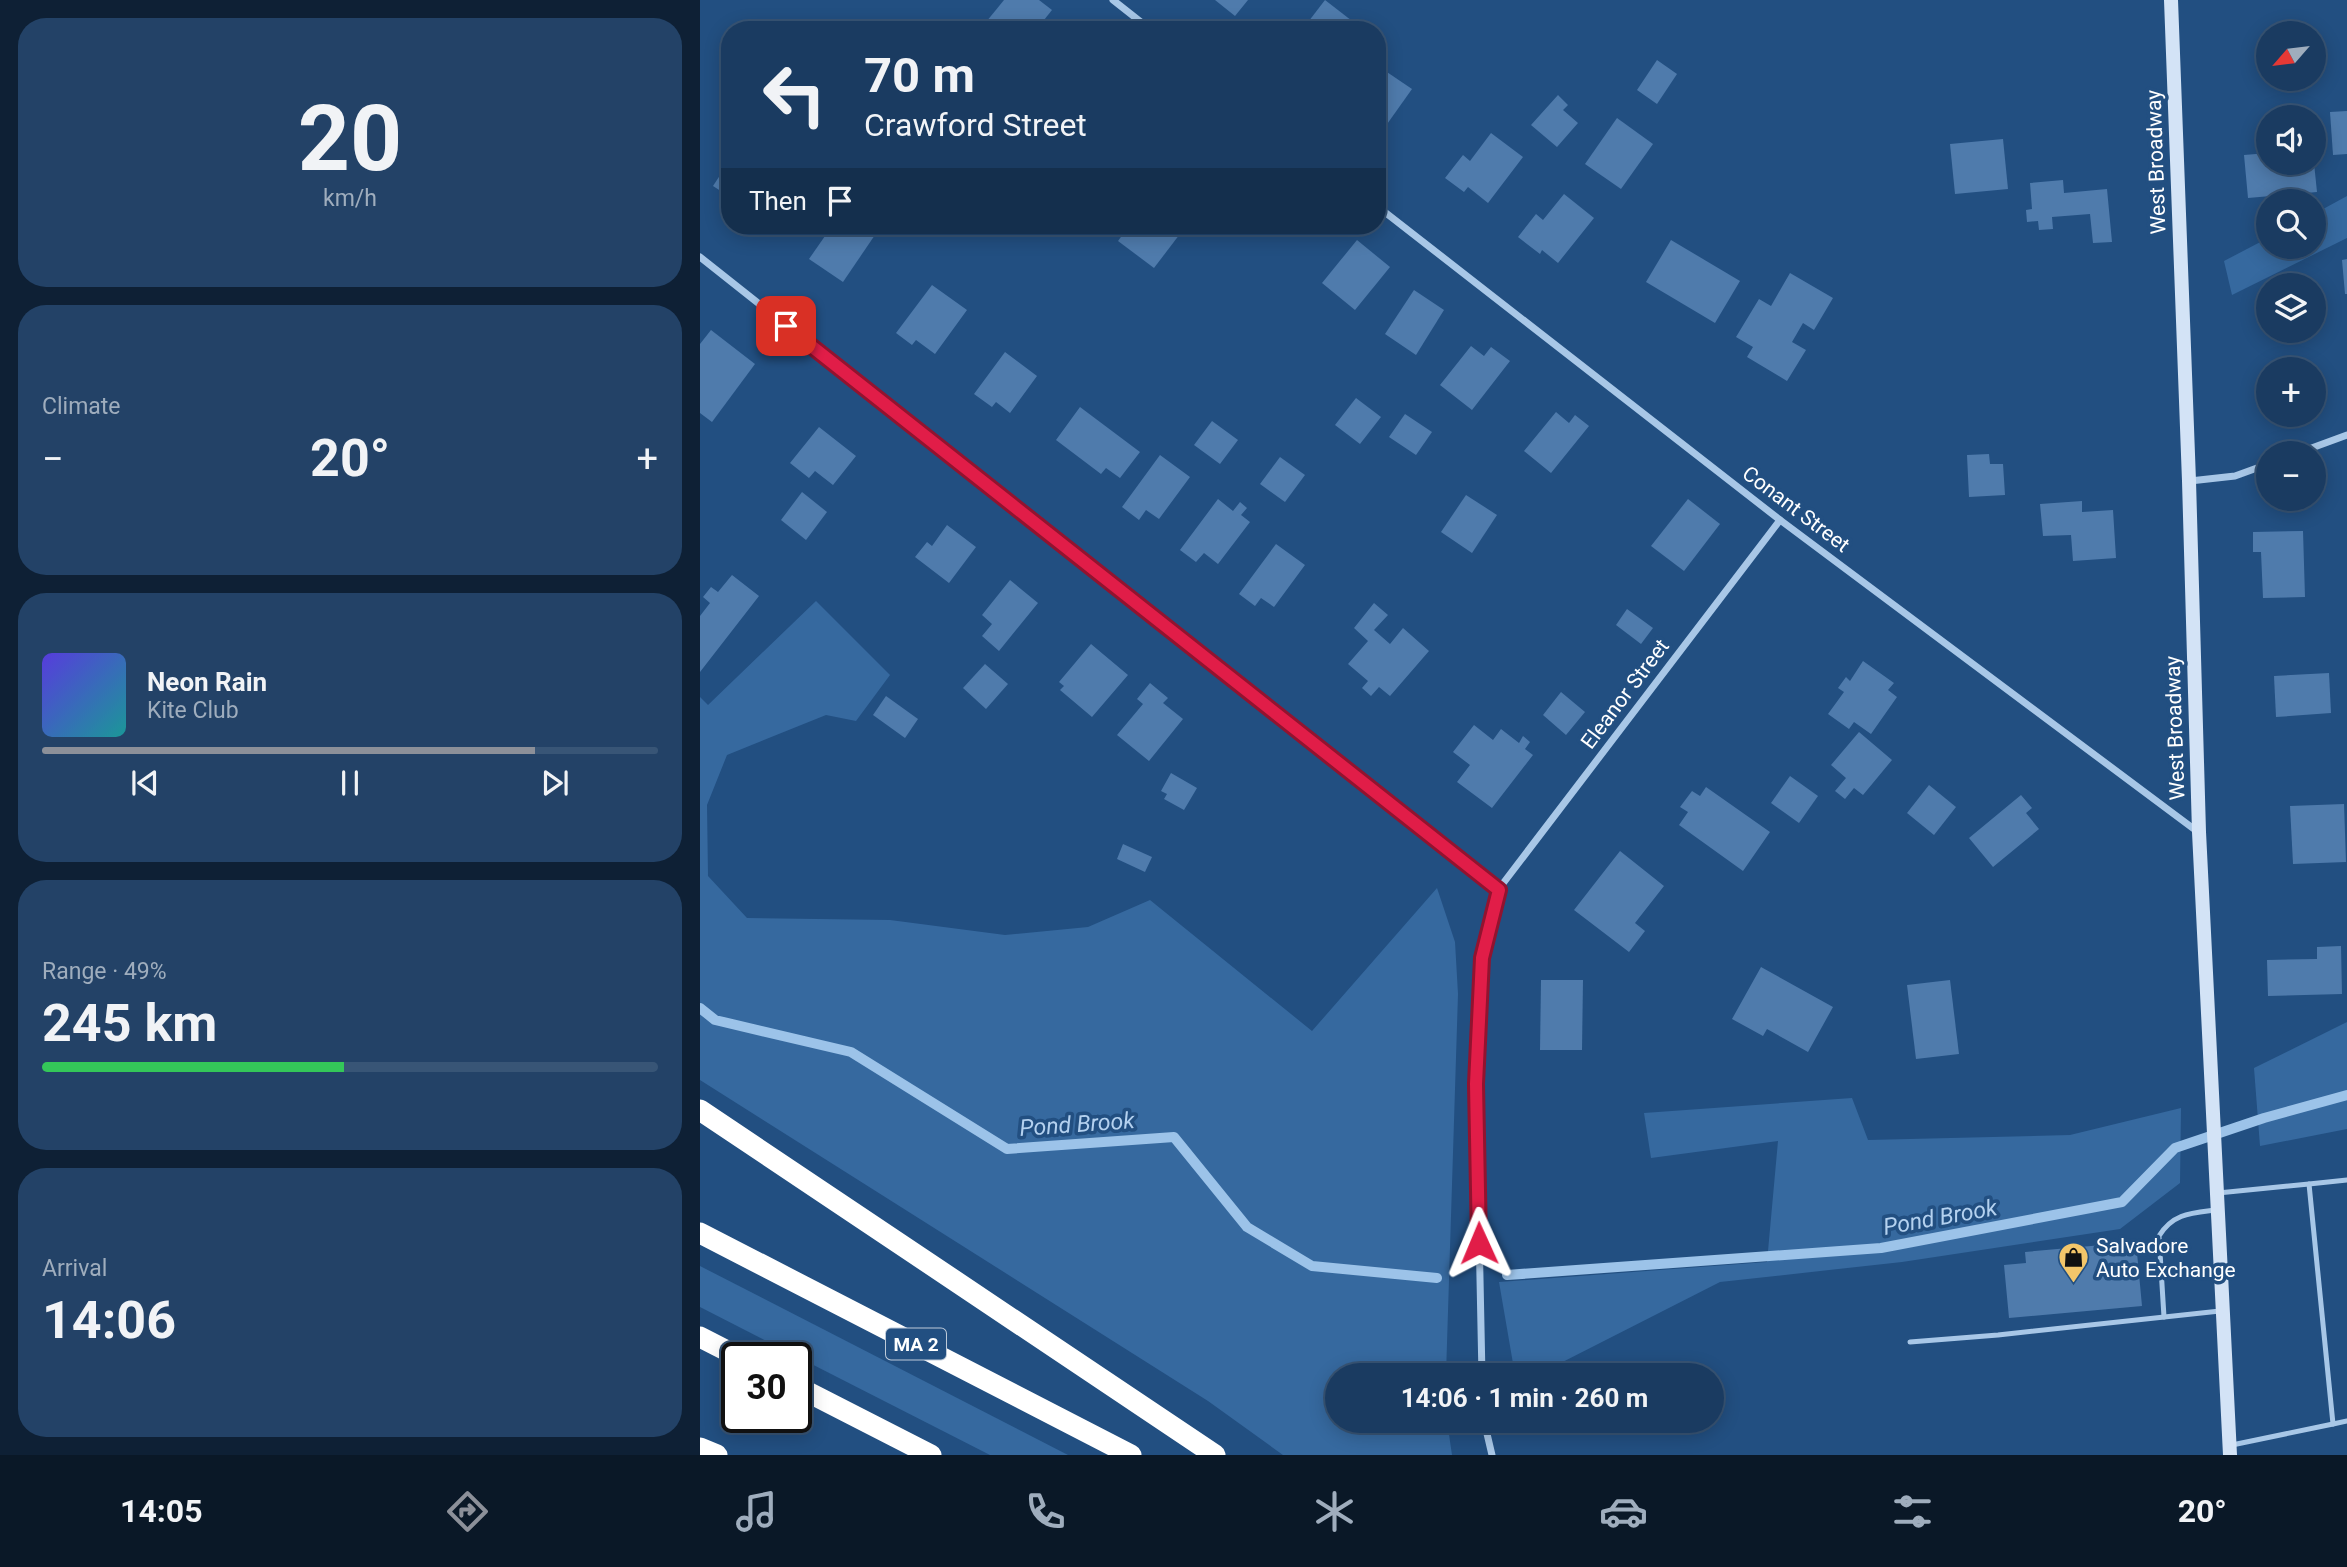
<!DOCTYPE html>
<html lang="en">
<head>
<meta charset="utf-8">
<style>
	:root { --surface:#1a3b61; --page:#234267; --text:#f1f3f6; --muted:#9fadbd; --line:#385576; --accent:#8c9099 }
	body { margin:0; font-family:Roboto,sans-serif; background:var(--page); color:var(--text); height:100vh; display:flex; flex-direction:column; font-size:26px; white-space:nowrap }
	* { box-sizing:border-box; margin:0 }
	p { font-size:23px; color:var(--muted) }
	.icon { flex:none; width:38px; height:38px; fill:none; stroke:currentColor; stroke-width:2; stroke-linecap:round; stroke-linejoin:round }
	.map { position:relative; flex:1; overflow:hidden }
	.details { display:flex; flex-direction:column; gap:18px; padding:18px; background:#0e2035; width:700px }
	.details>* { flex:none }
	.guide { position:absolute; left:21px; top:21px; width:665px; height:214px; border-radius:28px; box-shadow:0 4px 18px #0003,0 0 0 2px var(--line); background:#1a3b61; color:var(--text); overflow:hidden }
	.needle { width:46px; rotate:242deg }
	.buttons { position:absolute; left:1556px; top:21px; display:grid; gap:14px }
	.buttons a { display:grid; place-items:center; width:70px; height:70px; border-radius:50%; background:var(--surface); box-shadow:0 4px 18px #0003,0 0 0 2px var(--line); font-size:35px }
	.speed { position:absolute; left:21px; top:1342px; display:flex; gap:14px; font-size:35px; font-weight:700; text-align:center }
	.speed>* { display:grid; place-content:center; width:91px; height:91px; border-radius:50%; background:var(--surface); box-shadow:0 4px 18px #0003,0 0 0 2px var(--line); line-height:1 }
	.speed .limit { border:4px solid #111; border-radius:10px; background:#fff; color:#111 }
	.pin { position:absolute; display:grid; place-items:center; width:60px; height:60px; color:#fff; margin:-30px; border-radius:14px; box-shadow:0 4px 10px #0006 }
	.me { position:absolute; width:77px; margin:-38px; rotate:359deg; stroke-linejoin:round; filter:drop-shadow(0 0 5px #0008) }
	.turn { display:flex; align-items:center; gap:24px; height:147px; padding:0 28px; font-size:32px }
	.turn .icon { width:91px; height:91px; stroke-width:2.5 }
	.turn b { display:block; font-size:49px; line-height:60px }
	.then { display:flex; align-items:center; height:66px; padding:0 28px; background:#0003; gap:14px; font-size:26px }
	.big { font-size:52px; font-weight:700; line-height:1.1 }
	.details .widget { flex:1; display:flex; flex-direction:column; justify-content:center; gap:10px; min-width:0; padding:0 24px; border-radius:28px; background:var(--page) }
	.details .dial { align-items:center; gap:0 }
	.dial b { font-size:91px; line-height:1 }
	.song { display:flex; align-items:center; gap:21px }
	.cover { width:84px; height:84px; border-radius:10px; background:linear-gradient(135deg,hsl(250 70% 55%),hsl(180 70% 35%)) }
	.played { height:7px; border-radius:4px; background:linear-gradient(90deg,var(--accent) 80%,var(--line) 80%) }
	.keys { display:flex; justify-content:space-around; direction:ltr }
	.heat { display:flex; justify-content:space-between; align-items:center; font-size:38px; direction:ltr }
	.charge { height:10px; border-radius:5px; background:linear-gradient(90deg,#34c759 49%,var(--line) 0) }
	.trip { position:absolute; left:625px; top:1363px; width:399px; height:70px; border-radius:35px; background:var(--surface); box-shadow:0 4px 18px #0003,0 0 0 2px var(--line); font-weight:700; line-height:70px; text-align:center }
	.dock { display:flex; height:112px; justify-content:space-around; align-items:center; background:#0a1827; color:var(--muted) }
	.dock .icon { width:49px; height:49px }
	.dock .selected { color:var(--accent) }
	.dock b { font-size:32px; color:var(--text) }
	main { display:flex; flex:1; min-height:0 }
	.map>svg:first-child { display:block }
	.green { fill:#36699f }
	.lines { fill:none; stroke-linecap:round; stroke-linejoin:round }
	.stream { stroke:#9cc3e9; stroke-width:10 }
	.building { fill:#4f7bac }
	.lane { stroke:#a8c7e7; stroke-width:5 }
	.street { stroke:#a8c7e7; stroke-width:7 }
	.secondary { stroke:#d3e3f6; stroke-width:14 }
	.highway { stroke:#fff; stroke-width:21 }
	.route-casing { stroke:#92132f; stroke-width:18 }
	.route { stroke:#e11d48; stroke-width:12 }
	.labels { text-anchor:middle; stroke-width:7; stroke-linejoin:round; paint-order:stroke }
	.shield { fill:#224f81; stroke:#bdcad9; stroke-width:2 }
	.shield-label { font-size:19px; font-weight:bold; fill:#fff }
	.street-label { font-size:21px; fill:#fff; stroke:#224f81 }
	.poi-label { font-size:21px; fill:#fff; stroke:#224f81; text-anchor:start }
	.water-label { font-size:23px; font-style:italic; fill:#b4d1ef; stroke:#224f81 }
</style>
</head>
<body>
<main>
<section class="details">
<div class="widget dial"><b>20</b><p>km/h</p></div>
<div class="widget"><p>Climate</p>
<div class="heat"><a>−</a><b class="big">20°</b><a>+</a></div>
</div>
<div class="widget">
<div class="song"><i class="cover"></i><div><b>Neon Rain</b><p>Kite Club</p></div></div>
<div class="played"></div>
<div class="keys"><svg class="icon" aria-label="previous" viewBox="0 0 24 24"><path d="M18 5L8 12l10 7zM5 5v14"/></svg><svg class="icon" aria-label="pause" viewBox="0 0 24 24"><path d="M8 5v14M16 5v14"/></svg><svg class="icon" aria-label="next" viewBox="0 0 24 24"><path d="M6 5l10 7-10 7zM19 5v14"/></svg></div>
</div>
<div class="widget"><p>Range · 49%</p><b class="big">245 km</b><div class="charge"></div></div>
<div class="widget"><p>Arrival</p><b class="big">14:06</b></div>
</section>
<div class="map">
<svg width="1647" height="1455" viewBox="0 0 1647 1455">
	<rect width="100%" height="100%" fill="#224f81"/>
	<g class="green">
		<path d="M1647,196V238L1532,295L1524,261L1568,238V247H1614V214Z"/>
		<path d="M116,601L190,675L156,721L126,715L27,755L7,805L8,876L47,918L190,920L305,935L388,927L450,900L612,1031L737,888L755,942L758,994L746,1375L637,1376V1421H747L752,1455H583L508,1401L0,1080V697L8,705Z"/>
		<path d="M1647,1022V1129L1560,1146L1554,1068Z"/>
		<path d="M1152,1098L1168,1140L1370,1135L1481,1108L1480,1183L1420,1229L1202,1262L1020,1282L837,1375H815L799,1282L1067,1262L1078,1141L951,1158L944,1113Z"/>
		<path d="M0,1266L368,1455H290L0,1307Z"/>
	</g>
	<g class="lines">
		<g class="stream">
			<path d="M0,1008L15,1020L151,1052L307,1149L474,1137L547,1227L612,1266L737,1278"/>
			<path d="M807,1275L1181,1248L1422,1202L1475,1148L1564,1118L1647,1095"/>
		</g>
	</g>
	<g class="building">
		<path d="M304,0H339L352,10L336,30H286L282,27Z"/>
		<path d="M515,0H548L535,16Z"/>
		<path d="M625,0L656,24L651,30H602Z"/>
		<path d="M957,60L977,74L957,104L937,90Z"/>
		<path d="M678,66L712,89L685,127L677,122Z"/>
		<path d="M858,95L868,105L863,110L878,123L857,147L831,125Z"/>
		<path d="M1647,111V154L1633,155L1630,112Z"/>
		<path d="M917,118L953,144L921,189L885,164Z"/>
		<path d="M791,133L823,157L788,203L768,187L764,192L745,178L763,155L770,161Z"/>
		<path d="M1303,139L1308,189L1255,194L1250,144Z"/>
		<path d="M1568,153V163H1614L1617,192L1548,198L1544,155Z"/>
		<path d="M30,160V197L13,186Z"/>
		<path d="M1363,180L1364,193L1407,189L1412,242L1393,243L1390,214L1352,217L1353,229L1339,230L1338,221L1327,222L1326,210L1332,209L1330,183Z"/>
		<path d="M864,194L894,218L858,263L842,250L840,254L818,237L836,214L843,220Z"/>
		<path d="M132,226H174L179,229L143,282L109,259Z"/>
		<path d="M429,226H486L454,268L418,241Z"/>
		<path d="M657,240L690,267L655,310L622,283Z"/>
		<path d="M971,240L1040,281L1015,323L946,282Z"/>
		<path d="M1647,259V294H1645L1642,260Z"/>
		<path d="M1090,273L1133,298L1114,330L1103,323L1092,342L1106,350L1087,381L1047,357L1053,347L1036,337L1059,299L1071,306Z"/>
		<path d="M232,285L267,310L235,354L216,340L212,345L196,333Z"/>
		<path d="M714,290L744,310L716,355L685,334Z"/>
		<path d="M11,330L55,364L12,422L0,413V344Z"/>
		<path d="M771,346L784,356L791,347L810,361L772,410L740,385Z"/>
		<path d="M305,352L337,376L310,413L296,402L292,407L274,394Z"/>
		<path d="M656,398L681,417L660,444L635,425Z"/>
		<path d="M380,407L440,452L420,478L406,468L401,474L356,440Z"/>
		<path d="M856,412L869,423L875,415L889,426L851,473L824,451Z"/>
		<path d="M705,414L732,432L716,455L689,437Z"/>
		<path d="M512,421L538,440L520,464L494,445Z"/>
		<path d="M119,427L156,456L133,485L115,471L109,478L90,463Z"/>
		<path d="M1289,454L1290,464H1303L1305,495L1269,497L1267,455Z"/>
		<path d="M460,455L490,477L459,519L446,510L439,520L422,507Z"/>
		<path d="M580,457L605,475L585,502L560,484Z"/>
		<path d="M102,492L127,512L106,540L81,520Z"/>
		<path d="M766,495L797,515L772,553L741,532Z"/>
		<path d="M518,499L533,511L540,502L547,508L541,515L550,522L518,564L504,553L496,562L480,550Z"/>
		<path d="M988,499L1020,524L984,571L951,546Z"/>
		<path d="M1382,501V512L1413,510L1416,558L1373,561L1371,535L1343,536L1340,504Z"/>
		<path d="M247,525L276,547L249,583L215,557L227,542L232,546Z"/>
		<path d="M1603,531L1605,597L1563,598L1561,552H1553V532Z"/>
		<path d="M576,544L605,565L574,607L561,598L555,606L539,594Z"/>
		<path d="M32,575L59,596L0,672V616L10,603L3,597L11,587L18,592Z"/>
		<path d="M310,580L338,603L299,651L282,636L292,624L282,615Z"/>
		<path d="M674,603L688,615L674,630L690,644L703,628L729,651L690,696L679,687L671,696L662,688L668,681L648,664L668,641L654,628Z"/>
		<path d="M927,609L953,628L941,644L916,625Z"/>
		<path d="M391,644L428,675L392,717L360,690L364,686L359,682Z"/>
		<path d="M1163,661L1194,683L1188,690L1197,697L1171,734L1154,722L1149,729L1128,714L1144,692L1138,688L1146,677L1150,681Z"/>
		<path d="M285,664L308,684L286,709L263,688Z"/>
		<path d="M1629,673L1631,713L1576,717L1574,676Z"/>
		<path d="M450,683L468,698L463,703L483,719L449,761L417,735L443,704L437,699Z"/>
		<path d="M861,692L885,712L866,735L843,715Z"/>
		<path d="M186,696L218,719L205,738L173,715Z"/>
		<path d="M774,725L793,740L801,729L819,743L823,736L830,742L825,749L833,755L792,808L757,782L770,765L753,752Z"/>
		<path d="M1159,732L1192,760L1163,795L1154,788L1145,799L1135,791L1146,778L1131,765Z"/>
		<path d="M471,773L497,788L484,810L464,799L467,794L461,791Z"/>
		<path d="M1090,776L1118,796L1099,823L1071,803Z"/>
		<path d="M1229,785L1256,807L1234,835L1207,813Z"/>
		<path d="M1006,787L1070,832L1043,871L979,825L988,812L980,807L992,791L1000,796Z"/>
		<path d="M1321,795L1332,808L1326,813L1339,829L1293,867L1269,838Z"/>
		<path d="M1644,804L1646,862L1593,864L1590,806Z"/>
		<path d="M423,844L452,857L445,872L417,859Z"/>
		<path d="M920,851L964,886L935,923L945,931L929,952L874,910Z"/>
		<path d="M1641,946L1642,994L1568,996L1567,960L1617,959V947Z"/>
		<path d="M1061,967L1133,1007L1108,1052L1067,1029L1063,1036L1032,1019Z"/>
		<path d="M841,980H883L882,1050H840Z"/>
		<path d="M1250,980L1259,1054L1216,1059L1207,985Z"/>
		<path d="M1436,1242L1442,1306L1309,1318L1304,1265L1326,1263L1325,1252Z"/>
	</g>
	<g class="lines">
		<g class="lane">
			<path d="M1518,1193L1609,1184"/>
			<path d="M1464,1317L1459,1236C1473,1213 1492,1213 1516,1210"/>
			<path d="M1210,1342L1298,1335L1520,1311"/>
			<path d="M1633,1424L1647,1421"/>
			<path d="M1532,1445L1633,1424L1609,1184L1647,1180"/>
		</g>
		<g class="street">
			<path d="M413,0L451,30"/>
			<path d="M677,206L1080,520L1498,832"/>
			<path d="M0,257L798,890"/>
			<path d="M1598,453L1647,435"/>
			<path d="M1490,481L1535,476L1568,464"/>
			<path d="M782,1376L776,1084L782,958L798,890L1080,520"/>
			<path d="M784,1421L792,1455"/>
		</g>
		<path class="secondary" d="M1471,0L1489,481L1499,832L1530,1455"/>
		<g class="highway">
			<path d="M0,1110L515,1455"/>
			<path d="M0,1233L431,1455"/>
			<path d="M0,1337L41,1358"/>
			<path d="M96,1386L231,1455"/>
			<path d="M0,1448L17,1455"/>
		</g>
	</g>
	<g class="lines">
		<defs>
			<path id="route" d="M86,326L799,890L782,958L776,1084L779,1243"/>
		</defs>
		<use href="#route" class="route-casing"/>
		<use href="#route" class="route"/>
	</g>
	<defs>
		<symbol id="shop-pin" viewBox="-11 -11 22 30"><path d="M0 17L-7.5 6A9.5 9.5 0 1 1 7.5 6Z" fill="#f3c66a" stroke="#224f81"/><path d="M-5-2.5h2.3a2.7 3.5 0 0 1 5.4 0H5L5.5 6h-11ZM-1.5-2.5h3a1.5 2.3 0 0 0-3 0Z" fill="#111"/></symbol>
	</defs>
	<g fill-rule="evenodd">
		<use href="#shop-pin" x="1356" y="1240" width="35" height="47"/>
	</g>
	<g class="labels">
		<rect class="shield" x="186" y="1328.5" width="60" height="31" rx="5"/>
		<g class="shield-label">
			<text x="216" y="1351">MA 2</text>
		</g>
		<g class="street-label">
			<text transform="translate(1456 162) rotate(-92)" y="7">West Broadway</text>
			<text transform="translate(1096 509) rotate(37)" y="7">Conant Street</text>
			<text transform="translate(925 694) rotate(-53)" y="7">Eleanor Street</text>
			<text transform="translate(1475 728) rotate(-92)" y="7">West Broadway</text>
		</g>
		<g class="poi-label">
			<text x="1396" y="1253">Salvadore<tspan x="1396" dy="24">Auto Exchange</tspan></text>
		</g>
		<g class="water-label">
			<text transform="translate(377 1124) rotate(-4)" y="8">Pond Brook</text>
			<text transform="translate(1240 1217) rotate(-10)" y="8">Pond Brook</text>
		</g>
	</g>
</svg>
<div class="buttons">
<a><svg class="needle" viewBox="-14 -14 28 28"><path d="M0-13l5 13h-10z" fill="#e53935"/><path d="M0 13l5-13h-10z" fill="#9fadbd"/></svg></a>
<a><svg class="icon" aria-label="sound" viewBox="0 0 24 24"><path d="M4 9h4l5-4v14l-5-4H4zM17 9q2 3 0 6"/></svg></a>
<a><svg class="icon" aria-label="search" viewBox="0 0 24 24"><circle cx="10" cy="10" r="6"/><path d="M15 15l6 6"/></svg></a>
<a><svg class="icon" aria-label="layers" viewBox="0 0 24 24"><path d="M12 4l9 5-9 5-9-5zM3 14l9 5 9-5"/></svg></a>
<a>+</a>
<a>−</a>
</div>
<div class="speed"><div class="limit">30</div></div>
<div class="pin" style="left:86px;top:326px;background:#d93025"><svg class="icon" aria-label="arrive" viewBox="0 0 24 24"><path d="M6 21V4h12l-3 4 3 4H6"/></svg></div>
<svg class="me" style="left:779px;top:1243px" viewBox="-20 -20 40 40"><path d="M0-17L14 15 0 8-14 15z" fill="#e11d48" stroke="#fff" stroke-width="4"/></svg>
<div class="trip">14:06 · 1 min · 260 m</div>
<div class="guide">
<div class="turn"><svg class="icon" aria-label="left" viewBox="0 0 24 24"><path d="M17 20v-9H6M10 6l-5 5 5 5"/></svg><div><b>70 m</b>Crawford Street</div></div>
<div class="then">Then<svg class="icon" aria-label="arrive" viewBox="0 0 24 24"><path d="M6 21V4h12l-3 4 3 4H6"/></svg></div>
</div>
</div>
</main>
<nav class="dock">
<b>14:05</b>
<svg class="icon selected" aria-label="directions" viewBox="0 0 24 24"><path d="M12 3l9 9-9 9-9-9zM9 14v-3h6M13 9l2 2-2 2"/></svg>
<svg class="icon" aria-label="music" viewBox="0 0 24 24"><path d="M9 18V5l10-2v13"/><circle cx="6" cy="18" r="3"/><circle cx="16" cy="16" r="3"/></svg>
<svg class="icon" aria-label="phone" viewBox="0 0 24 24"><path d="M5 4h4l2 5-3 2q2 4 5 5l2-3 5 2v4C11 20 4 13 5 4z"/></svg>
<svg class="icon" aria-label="climate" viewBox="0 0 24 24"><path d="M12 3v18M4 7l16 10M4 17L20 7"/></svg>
<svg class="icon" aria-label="car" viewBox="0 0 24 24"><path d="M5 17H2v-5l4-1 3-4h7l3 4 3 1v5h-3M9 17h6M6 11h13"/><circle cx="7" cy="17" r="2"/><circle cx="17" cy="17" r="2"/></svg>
<svg class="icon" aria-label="filters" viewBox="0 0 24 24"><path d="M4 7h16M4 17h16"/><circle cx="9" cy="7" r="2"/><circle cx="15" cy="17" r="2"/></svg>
<b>20°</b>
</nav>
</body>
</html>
